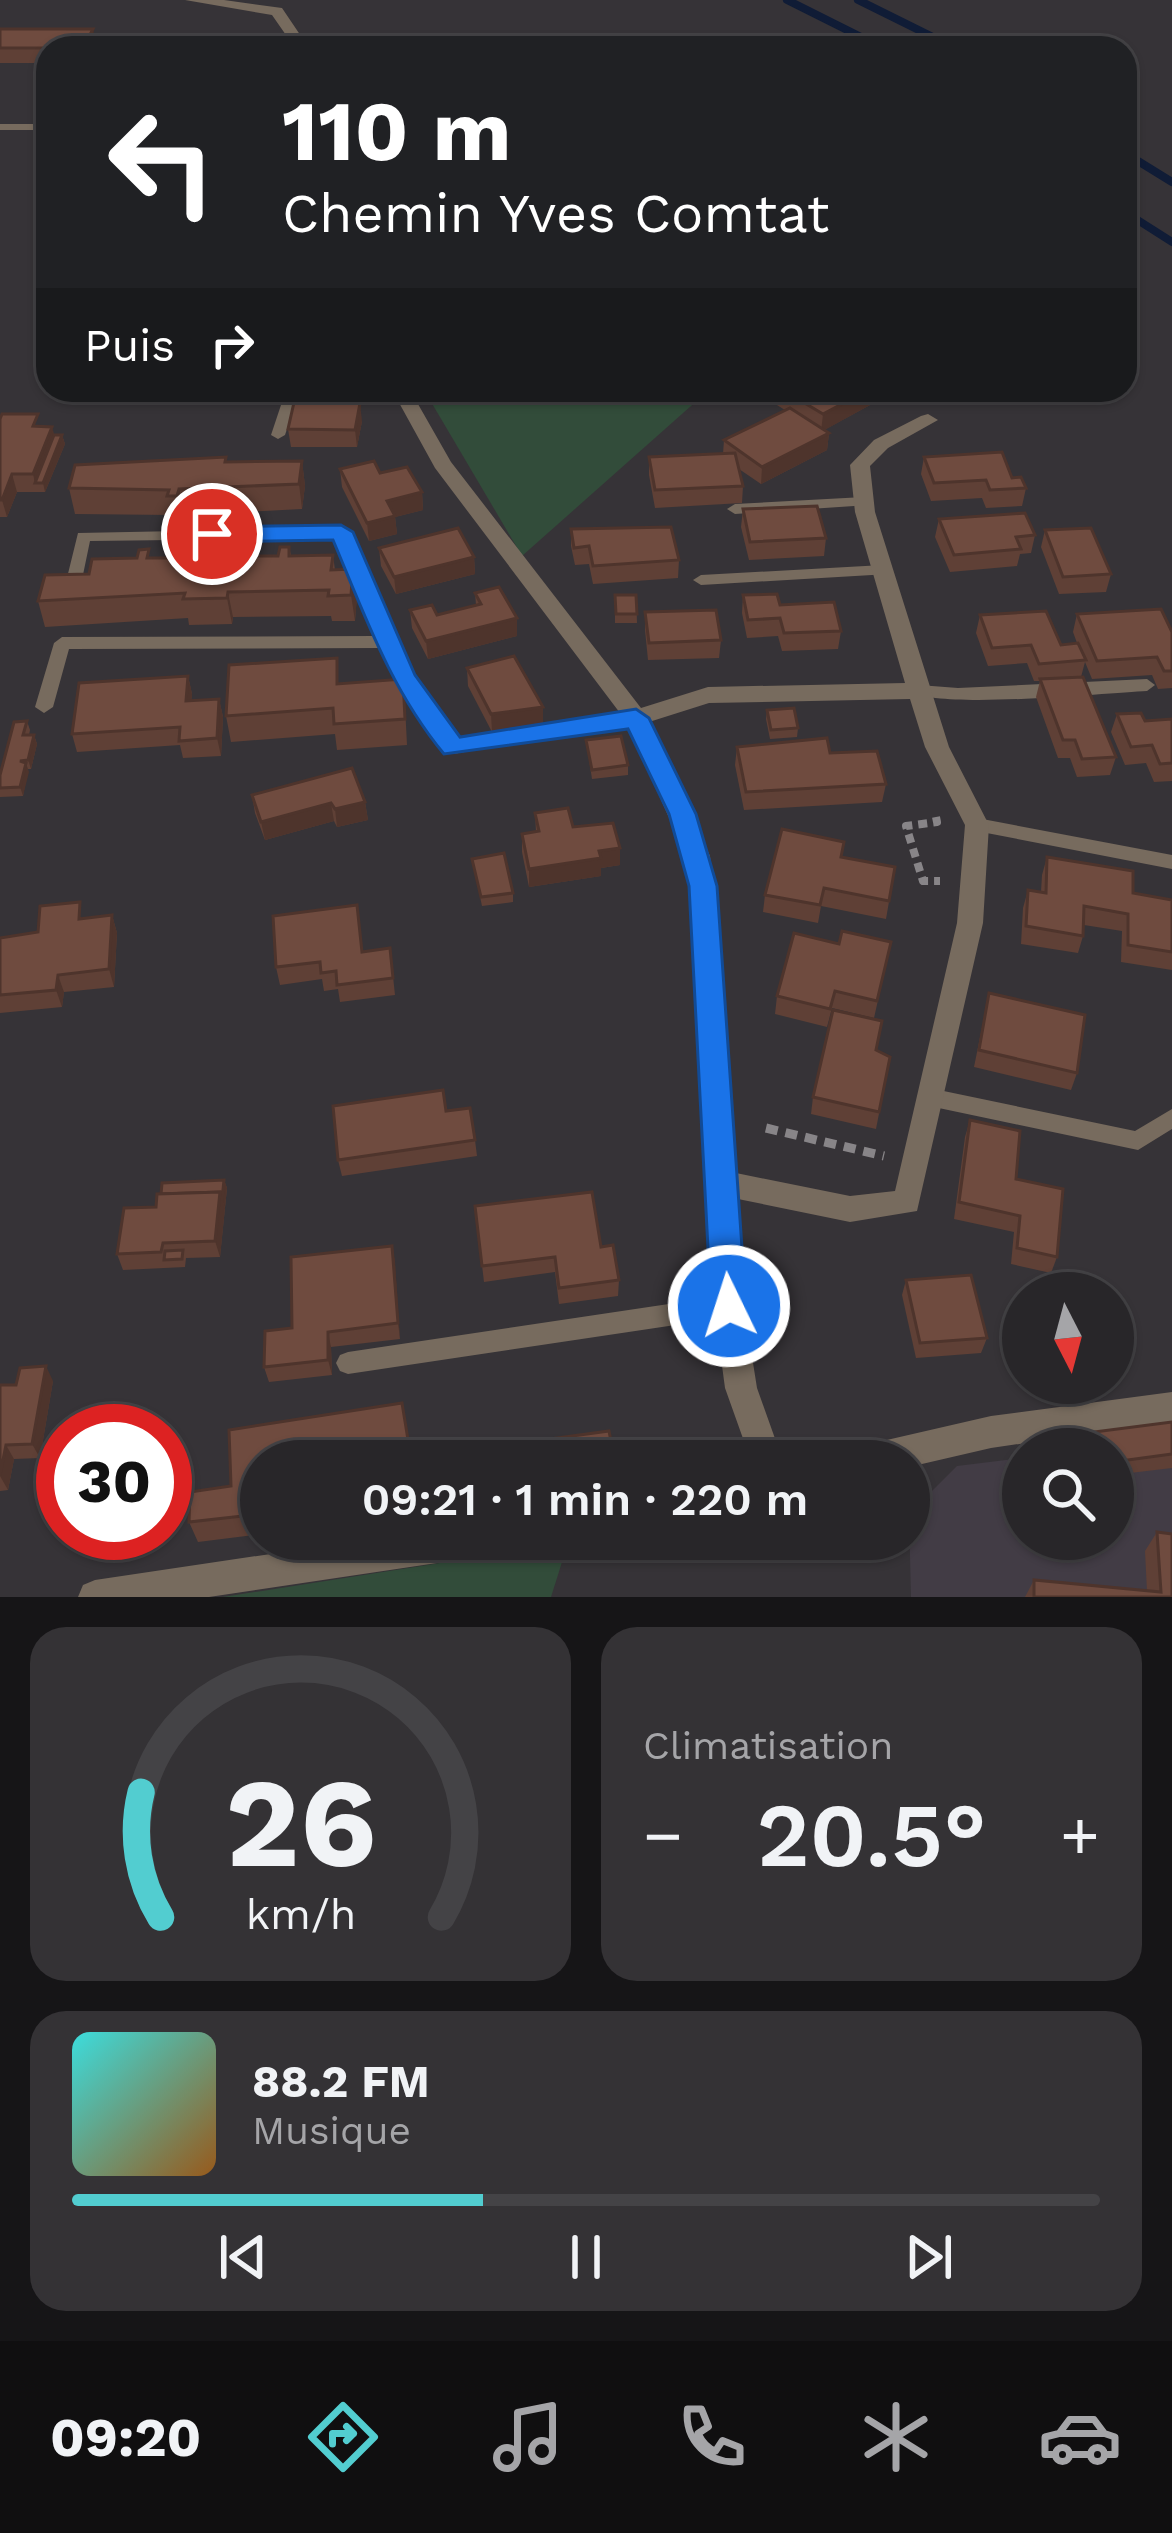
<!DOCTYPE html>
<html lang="fr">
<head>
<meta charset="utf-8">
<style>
	:root { --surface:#282629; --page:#343235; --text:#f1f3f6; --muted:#a5a5a8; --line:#444346; --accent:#52cdd0 }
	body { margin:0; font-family:"Work Sans",sans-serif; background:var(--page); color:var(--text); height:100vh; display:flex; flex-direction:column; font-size:45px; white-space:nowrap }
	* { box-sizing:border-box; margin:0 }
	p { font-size:39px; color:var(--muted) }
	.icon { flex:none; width:66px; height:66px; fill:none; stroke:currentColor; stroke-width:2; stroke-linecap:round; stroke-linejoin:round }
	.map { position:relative; height:1597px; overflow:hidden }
	.side { display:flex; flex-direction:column; gap:30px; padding:30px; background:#161517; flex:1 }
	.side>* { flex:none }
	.guide { position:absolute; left:36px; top:36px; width:1101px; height:366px; border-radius:36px; box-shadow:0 3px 9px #0004,0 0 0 3px var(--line); background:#202124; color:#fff; overflow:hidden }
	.needle { width:78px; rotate:174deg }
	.tools { position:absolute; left:1002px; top:1272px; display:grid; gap:24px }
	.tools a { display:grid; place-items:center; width:132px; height:132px; border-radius:50%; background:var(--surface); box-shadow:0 3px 9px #0004,0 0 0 3px var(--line); font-size:60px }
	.speed { position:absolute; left:36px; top:1404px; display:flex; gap:24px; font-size:60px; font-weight:700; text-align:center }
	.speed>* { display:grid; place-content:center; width:156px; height:156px; border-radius:50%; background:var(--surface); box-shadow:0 3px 9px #0004,0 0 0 3px var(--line); line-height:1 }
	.speed .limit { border:18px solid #d22; background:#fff; color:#111 }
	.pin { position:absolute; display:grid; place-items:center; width:102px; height:102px; color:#fff; margin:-51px; border:6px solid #fff; border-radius:50%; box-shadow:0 3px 12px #0007 }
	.me { position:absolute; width:132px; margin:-66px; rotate:356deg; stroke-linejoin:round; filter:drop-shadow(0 0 9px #0008) }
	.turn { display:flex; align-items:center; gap:42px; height:252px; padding:0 48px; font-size:54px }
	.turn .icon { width:156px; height:156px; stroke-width:2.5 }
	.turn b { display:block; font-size:84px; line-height:102px }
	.then { display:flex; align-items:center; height:114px; padding:0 48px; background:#0003; gap:24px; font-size:45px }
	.big { font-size:90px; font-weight:600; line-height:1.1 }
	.side .widget { flex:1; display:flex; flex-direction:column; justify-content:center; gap:18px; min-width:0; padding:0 42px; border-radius:36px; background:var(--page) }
	.side .dial { align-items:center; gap:0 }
	.dial svg { height:312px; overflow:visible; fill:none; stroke:var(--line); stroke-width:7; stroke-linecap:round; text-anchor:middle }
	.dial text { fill:var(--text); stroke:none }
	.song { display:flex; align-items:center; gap:36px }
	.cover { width:144px; height:144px; border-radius:18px; background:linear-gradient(135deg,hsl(180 70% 55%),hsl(30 70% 35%)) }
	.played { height:12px; border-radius:6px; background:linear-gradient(90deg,var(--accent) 40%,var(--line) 40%) }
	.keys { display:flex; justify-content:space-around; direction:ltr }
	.heat { display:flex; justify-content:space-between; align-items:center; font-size:66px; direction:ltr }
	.side .tiles { flex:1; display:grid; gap:30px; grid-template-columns:1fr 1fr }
	.widget:last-child { grid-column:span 2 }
	.trip { position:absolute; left:240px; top:1440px; width:690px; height:120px; border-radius:60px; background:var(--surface); box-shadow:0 3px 9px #0004,0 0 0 3px var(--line); font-weight:600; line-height:120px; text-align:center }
	.tab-bar { display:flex; height:192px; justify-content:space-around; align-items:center; background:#100f10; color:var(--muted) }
	.tab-bar .icon { width:84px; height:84px }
	.tab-bar .current { color:var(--accent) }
	.tab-bar b { font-size:54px; color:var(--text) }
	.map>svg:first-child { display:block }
	.built { fill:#423c45 }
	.green { fill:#324c3a }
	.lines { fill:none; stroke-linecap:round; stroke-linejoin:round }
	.stream { stroke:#101c36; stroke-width:8 }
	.path-far1 { stroke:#888588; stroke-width:8; stroke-dasharray:9 6; stroke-linecap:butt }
	.path { stroke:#888588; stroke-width:9; stroke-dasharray:12 8; stroke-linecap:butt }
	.service { fill:#776b5e; fill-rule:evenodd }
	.minor { fill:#776b5e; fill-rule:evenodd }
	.wall { fill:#5f4036 }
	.shaded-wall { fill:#4e342c }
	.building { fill:#6f4b3f; stroke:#4e342c; stroke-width:3 }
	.route { fill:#1a73e8; stroke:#114b97; stroke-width:3 }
</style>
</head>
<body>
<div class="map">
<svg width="1172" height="1597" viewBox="0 0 1172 1597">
	<rect width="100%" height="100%" fill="#363337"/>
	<path class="built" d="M1172,1440V1597H911L909,1514L957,1466L1023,1458V1539H1113V1449Z"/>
	<g class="green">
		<path d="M424,390H709L522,556Z"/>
		<path d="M568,1543L551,1597H223L567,1543Z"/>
	</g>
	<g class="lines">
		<g class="stream">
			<path d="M787,0L883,48"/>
			<path d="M858,0L955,48"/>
			<path d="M1125,153L1172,182"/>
			<path d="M1125,212L1172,242"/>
		</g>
		<path class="path-far1" d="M936,817L937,822L906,826L923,881H940"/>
		<path class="path" d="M766,1128L884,1156"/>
		<g class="service">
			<rect x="0" y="124" width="48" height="6"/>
			<path d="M286,390H300L285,435L278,439L271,435Z"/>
			<path d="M864,497L872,502L869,505L735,514L727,509L735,504Z"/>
			<path d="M341,528L349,533L393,642L426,704L457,741L636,712L645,718L642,722L453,754L447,752L413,711L380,648L69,649L53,707L44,713L35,707L54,643L62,637L375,636L335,538L90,541L79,594L71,599L63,594L78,533Z"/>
			<path d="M883,565L891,570L889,574L701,585L693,580L701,575Z"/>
			<path d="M1147,679L1155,685L1147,691C1106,693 935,710 911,691L919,685L958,688Z"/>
			<path d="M977,818L1172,855V869L971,830L968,825L971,820Z"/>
			<path d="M934,1089L1135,1131L1172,1109V1129L1138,1150L934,1107L927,1104L924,1098L927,1092Z"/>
			<path d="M729,1295L737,1299L740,1306L737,1313L729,1317L348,1374L340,1371L336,1363L340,1355L348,1352Z"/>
		</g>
		<g class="minor">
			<path d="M185,0H224L282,8L309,48H295L272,15Z"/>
			<path d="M392,390H410L451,462L641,708L708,687L905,683L855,512L850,465L874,440L921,416L928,414L938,420L888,448L870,466L875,512L949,747L989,825L983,923L917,1211L850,1222L738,1199L744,1306L757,1388L783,1461H751L725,1388L714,1306L699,991L686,856L626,721L435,468ZM910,699L925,747L965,825L957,923L895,1191L850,1196L736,1173L725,991L710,856L649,722L709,703Z"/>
			<path d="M1172,1392V1422L991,1448L909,1467V1461H849L854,1450L865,1445L991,1416Z"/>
			<path d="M371,1539H501L496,1551L484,1556L209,1597H78L83,1585L95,1580Z"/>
		</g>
	</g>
	<g class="wall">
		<path d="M0,29L96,44L48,48V63H0Z"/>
		<path d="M757,390H872L870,405L824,430L829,433L827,450L761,484L739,469L743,486L742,503L655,508L649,475V457L723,454L724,440L785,410L756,392Z"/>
		<path d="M0,419L41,426L54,435H62L65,444L45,492H17L7,517H0Z"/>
		<path d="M362,421L357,447H291L288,429Z"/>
		<path d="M924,457L1012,478L1026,488L1022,506L986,508L982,498L931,501L921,474Z"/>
		<path d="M302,461L305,486L302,509L184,515L183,522H173L171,515L75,514L69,488L227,462Z"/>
		<path d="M340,469L380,473L422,492L423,510L395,517L397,534L369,541L342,487Z"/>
		<path d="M743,509L826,538L824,556L749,560L741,527Z"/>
		<path d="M939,519L1035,535L1031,553L1020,554L1017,566L950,572L935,537Z"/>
		<path d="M571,529L679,560L678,578L593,584L589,564L575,565L571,546Z"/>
		<path d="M1045,530L1111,574L1106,592L1059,594L1041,547Z"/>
		<path d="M289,547L291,555H333L335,570L353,569L357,595L355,621H332L331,616L233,617L232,624L189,625L188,618L45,627L38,601L89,574L137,558H151L194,573L232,572L278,556Z"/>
		<path d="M379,548L474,557L475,574L396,594L381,566Z"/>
		<path d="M475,593L517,618V636L428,659L412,628L410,610L437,615L476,605Z"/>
		<path d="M615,595H636L637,623H615Z"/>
		<path d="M743,595L780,605L841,631L838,649L782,651L778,636L747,638L742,613Z"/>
		<path d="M645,612L721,640L719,658L648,660L645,630Z"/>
		<path d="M1077,614L1172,632V688L1158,689L1152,675L1092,679L1085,662L1081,677L1116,757L1110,775L1077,777L1070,758H1058L1036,697L1040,681H1034L1027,663L988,666L976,633L980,615L1061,645L1077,643L1073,632Z"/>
		<path d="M467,668L543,725L492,732L468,686Z"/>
		<path d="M188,676L192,694L191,701L219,699L223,717L221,756L183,758L180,745L77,752L72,734Z"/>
		<path d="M340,683L405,705L407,745L337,750L335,734L231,742L226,716Z"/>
		<path d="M767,710L798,728L797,737L770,739L766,719Z"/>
		<path d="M1117,714L1145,721L1172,719V781L1154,782L1146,763L1125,765L1111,732Z"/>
		<path d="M27,721L30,730L29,735H34L37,744L31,769H28L23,796L0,797V775Z"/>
		<path d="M586,740L628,765V775L592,779Z"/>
		<path d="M737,747L830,753L886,784L882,802L744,810L735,765Z"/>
		<path d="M252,795L365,802L368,820L337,827L334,821L265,840L255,813Z"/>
		<path d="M535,813L620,848V865L601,868V876L529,887L522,852V834L536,832Z"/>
		<path d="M842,857L895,867L886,919L821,906L818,923L763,912L765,895Z"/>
		<path d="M1047,857L1133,893L1172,900V970L1121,962L1122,931L1084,925L1083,936L1078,953L1021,944L1023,908L1028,890L1041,892L1042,875Z"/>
		<path d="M472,859L513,893V902L482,906Z"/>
		<path d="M112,915L117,933L114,987L64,992L62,1007L0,1013V938L38,932L85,918Z"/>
		<path d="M891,942L874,1018L832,1008L827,1027L775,1014L777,996L839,944Z"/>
		<path d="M390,948L395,995L340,1002L338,989L324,991L322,979L280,985L276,967Z"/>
		<path d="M989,993L1077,1073L1071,1090L974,1067Z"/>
		<path d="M876,1050L890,1057L876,1129L811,1114L813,1097Z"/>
		<path d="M446,1111L475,1140L477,1156L342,1176L338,1160Z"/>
		<path d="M970,1120L1016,1179L1057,1257L1051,1273L1011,1264L1014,1232L954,1219L965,1137Z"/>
		<path d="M224,1180L227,1188L220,1257L186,1258L185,1267L123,1270L117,1254L156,1207Z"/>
		<path d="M475,1206L601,1247L619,1280L618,1296L559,1304L555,1272L484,1282Z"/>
		<path d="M392,1246L400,1339L331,1347L332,1375L269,1382L264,1367L292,1328Z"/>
		<path d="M906,1280L987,1338L981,1353L916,1358L902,1295Z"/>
		<path d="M53,1381L40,1458L14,1459L8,1490L0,1491V1385Z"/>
		<path d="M402,1403L411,1458L609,1431L613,1461H261V1534L198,1542L189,1522L190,1492L231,1486L229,1430Z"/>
		<path d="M1172,1422V1468L1113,1475V1449H1028L1032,1440Z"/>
		<path d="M1157,1532L1172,1597H1025L1034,1580L1147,1591L1145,1551Z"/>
		<path d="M55,1533H90V1535L59,1540Z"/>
	</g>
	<g class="shaded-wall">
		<path d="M93,29L96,44L94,48H83Z"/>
		<path d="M868,390H872L870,405L821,432L823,414Z"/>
		<path d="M360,403L362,421L357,447L355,430Z"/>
		<path d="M52,427L57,444L35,483L33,474Z"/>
		<path d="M829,433L827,450L761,484L762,467Z"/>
		<path d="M62,435L65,444L45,492L43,483Z"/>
		<path d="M302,461L305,486L302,509L299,484Z"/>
		<path d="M12,474L17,492L7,517L2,500Z"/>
		<path d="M179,489L184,515L183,522L177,496Z"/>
		<path d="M422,492L423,510L395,517L397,534L369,541L367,523L387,501Z"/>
		<path d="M474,557L475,574L396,594L394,577Z"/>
		<path d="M353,569L357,595L355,621L351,595Z"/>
		<path d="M228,592L233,617L232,624L227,598Z"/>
		<path d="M517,618V636L428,659L426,641Z"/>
		<path d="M188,676L192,694L190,719L186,701Z"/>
		<path d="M219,699L223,717L221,756L217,738Z"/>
		<path d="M543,707V725L492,732L491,714Z"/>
		<path d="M34,735L37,744L31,769L28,760Z"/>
		<path d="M26,763L29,772L23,796L20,787Z"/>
		<path d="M365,802L368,820L337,827L335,809Z"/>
		<path d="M331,803L334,821L265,840L261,822Z"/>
		<path d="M620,848V865L601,868V876L529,887V869L599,851Z"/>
		<path d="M112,915L117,933L114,987L109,969Z"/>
		<path d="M58,975L64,992L62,1007L56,990Z"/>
		<path d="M224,1180L227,1188L225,1208L222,1200Z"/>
		<path d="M220,1192L225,1208L220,1257L215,1241Z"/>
		<path d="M392,1246L395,1261L400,1339L398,1323Z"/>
		<path d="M328,1332L331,1347L332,1375L328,1360Z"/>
		<path d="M46,1366L53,1381L40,1458L32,1444Z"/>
		<path d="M6,1445L14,1459L8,1490L0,1476Z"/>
	</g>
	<g class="building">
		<path d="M0,29H93L83,48H0Z"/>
		<path d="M783,390H868L823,414Z"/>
		<path d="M295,398L360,403L355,430L288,429Z"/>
		<path d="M790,408L829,433L762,467L724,440Z"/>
		<path d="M2,414H38L33,426L52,427L33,474H12L2,500H0V419Z"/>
		<path d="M54,435H62L43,483H35Z"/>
		<path d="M1002,452L1012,478L1021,477L1026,488L990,490L986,480L934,483L924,457Z"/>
		<path d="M735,453L743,486L655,490L649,457Z"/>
		<path d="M226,457L225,462L302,461L299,484L179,489L177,496H167L169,490L69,488L75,465Z"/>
		<path d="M374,461L380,473L407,467L422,492L387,501L395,516L367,523L340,469Z"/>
		<path d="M817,506L826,538L750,542L743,509Z"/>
		<path d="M1025,513L1035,535L1016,537L1021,549L954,555L939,519Z"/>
		<path d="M671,527L679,560L593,566L589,546L574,548L571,529Z"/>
		<path d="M458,528L474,557L394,577L379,548Z"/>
		<path d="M1091,528L1111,574L1063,577L1045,530Z"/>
		<path d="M280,547H289V556L333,555L331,570L353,569L351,595L328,596L329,590L228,592L227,598L183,599L185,593L38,601L45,575L89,574L92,559L137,558L139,550L149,549L147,558H191L188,573L232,572L234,556H278Z"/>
		<path d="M499,587L517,618L426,641L410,610L432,605L437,615L481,604L475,593Z"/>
		<path d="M777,594L780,605L834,602L841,631L784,633L780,618L748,620L743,595Z"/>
		<path d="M615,595H636L637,614H616Z"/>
		<path d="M1161,609L1172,632V671H1164L1157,657L1097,661L1077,614Z"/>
		<path d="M716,610L721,640L649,643L645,612Z"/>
		<path d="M1046,611L1061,645L1078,643L1086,660L1039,664L1031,645L992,648L980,615Z"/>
		<path d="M514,656L543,707L491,714L467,668Z"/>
		<path d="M337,658V684L403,679L405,719L334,724L333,708L226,716L229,665Z"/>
		<path d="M188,676L186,701L219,699L217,738L179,741L180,727L72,734L79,683Z"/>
		<path d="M1083,677L1116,757L1082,759L1075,740H1063L1040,679Z"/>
		<path d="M794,708L798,728L771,730L767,710Z"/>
		<path d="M1141,713L1145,721L1172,719V763L1160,764L1152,745L1131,747L1117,714Z"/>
		<path d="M27,721L23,735H34L28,760L20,761L26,763L20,787L0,788V775L14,722Z"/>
		<path d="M621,736L628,765L592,770L586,740Z"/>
		<path d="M827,738L830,753L877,751L886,784L746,792L737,747Z"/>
		<path d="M352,768L365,802L335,809L331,803L261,822L252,795Z"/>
		<path d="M568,808L573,827L613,823L620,848L599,851L601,858L529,869L522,834L539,831L535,813Z"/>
		<path d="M782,829L844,842L841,857L895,867L889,901L824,888L820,905L765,895Z"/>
		<path d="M504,853L513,893L481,897L472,859Z"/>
		<path d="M1047,857L1133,871V893L1172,900V952L1128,945V914L1084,906L1083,936L1026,926L1028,890L1046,893Z"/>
		<path d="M80,902L79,919L112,915L109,969L58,975L56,990L0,995V938L38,932L40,906Z"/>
		<path d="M357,905L362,952L390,948L393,978L337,985L336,971L321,973L320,962L276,967L273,916Z"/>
		<path d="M842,931L891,942L877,1001L835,991L830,1009L777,996L794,933L839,944Z"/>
		<path d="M989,993L1085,1015L1077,1073L979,1050Z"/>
		<path d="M833,1010L882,1021L876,1050L890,1057L879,1112L813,1097Z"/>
		<path d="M443,1090L446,1111L470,1108L475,1140L338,1160L333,1106Z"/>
		<path d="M970,1120L1020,1131L1016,1179L1063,1189L1057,1257L1017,1248L1020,1216L959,1202Z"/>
		<path d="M224,1180L222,1200L220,1192L161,1194L162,1183Z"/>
		<path d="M220,1192L215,1241L163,1243L161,1252L117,1254L124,1208L156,1207L157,1194Z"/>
		<path d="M592,1192L601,1247L613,1245L619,1280L559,1288L555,1257L482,1266L475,1206Z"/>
		<path d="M392,1246L398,1323L328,1332V1360L264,1367L265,1331L292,1328L291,1257Z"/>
		<path d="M183,1250L182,1259L164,1260L165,1251Z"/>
		<path d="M971,1275L987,1338L920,1343L906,1280Z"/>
		<path d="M46,1366L32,1444L6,1445L0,1475V1385H16L20,1368Z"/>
		<path d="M402,1403L411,1458L609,1431L614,1457L602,1458L603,1461H261V1514L189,1522L190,1492L231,1486L229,1430Z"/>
		<path d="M1172,1422V1454L1113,1462V1449H1035L1032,1440Z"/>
		<path d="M63,1494V1532L55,1533Z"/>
		<path d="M1157,1532L1172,1534V1597H1034V1580L1161,1592Z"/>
	</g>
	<path class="route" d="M341,525L353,532L415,675L460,737L636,709L649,718L696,814L717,886L746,1306L741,1317L729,1322L716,1317L711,1306L689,886L669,814L628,729L444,754C391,690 365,616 333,540L212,542L201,534L212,527Z"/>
</svg>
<div class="tools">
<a><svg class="needle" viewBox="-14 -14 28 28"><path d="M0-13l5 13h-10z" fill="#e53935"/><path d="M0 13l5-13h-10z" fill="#a5a5a8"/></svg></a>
<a><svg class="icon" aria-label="search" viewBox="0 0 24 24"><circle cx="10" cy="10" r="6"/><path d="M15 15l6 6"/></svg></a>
</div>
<div class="speed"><div class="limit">30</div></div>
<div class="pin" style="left:212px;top:534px;background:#d93025"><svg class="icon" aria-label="arrive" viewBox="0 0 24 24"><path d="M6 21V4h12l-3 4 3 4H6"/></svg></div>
<svg class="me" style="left:729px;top:1306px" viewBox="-20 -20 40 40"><circle r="17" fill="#1a73e8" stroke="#fff" stroke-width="3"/><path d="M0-11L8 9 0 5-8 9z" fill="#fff"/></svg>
<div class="trip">09:21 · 1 min · 220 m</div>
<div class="guide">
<div class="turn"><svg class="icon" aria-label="left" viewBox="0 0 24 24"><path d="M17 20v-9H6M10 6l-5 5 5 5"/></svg><div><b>110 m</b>Chemin Yves Comtat</div></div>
<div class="then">Puis<svg class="icon" aria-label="right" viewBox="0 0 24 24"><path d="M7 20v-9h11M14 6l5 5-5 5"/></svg></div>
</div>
</div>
<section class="side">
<div class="tiles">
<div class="widget dial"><svg viewBox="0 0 100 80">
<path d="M14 69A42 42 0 1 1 86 69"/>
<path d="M14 69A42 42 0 0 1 9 37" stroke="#52cdd0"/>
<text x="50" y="56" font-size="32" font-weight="700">26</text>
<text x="50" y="72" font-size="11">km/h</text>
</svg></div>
<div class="widget"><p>Climatisation</p>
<div class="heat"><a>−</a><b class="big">20.5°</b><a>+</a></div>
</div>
<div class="widget">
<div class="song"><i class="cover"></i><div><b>88.2 FM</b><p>Musique</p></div></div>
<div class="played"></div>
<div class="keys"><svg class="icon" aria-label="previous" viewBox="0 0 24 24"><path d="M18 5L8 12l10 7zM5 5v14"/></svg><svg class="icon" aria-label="pause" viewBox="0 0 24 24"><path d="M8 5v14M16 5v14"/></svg><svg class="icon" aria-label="next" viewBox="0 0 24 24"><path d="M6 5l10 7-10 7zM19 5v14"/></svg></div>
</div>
</div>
</section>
<nav class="tab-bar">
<b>09:20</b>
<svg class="icon current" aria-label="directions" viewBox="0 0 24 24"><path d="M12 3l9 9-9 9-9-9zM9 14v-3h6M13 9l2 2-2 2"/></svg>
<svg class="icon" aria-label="music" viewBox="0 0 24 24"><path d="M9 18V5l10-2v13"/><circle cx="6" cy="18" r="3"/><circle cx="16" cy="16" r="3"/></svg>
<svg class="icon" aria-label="phone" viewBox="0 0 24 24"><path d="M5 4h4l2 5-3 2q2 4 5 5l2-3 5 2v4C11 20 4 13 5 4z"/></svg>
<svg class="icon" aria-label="climate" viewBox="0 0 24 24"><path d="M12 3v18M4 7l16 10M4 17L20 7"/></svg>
<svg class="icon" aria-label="car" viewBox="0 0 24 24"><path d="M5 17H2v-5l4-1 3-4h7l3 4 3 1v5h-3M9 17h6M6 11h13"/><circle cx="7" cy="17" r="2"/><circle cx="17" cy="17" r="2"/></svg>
</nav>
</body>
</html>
